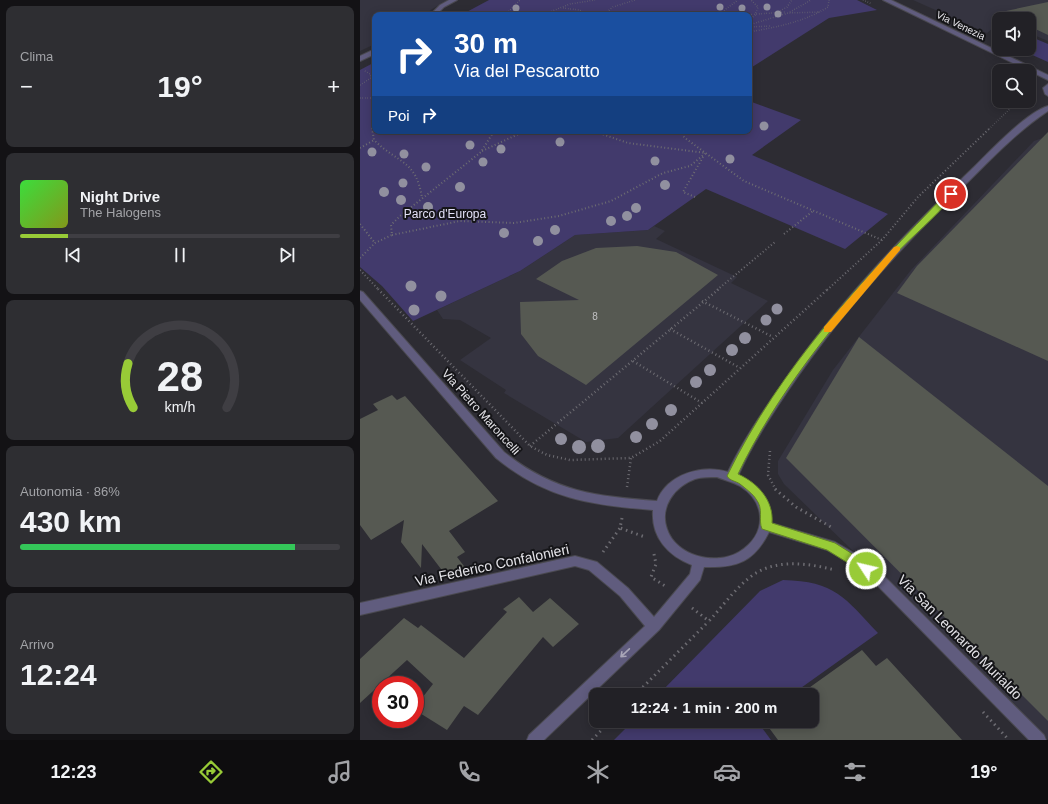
<!DOCTYPE html>
<html lang="it">
<head>
<meta charset="utf-8">
<style>
	:root { --surface:#222126; --page:#2e2e32; --text:#f1f3f6; --muted:#a2a3a7; --line:#3f3e43; --accent:#98cb37 }
	body { margin:0; font-family:Helvetica,sans-serif; background:var(--page); color:var(--text); height:100vh; display:flex; flex-direction:column; font-size:15px; white-space:nowrap }
	* { box-sizing:border-box; margin:0 }
	p { font-size:13px; color:var(--muted) }
	.icon { flex:none; width:22px; height:22px; fill:none; stroke:currentColor; stroke-width:2; stroke-linecap:round; stroke-linejoin:round }
	.map { position:relative; flex:1; overflow:hidden }
	.panel { display:flex; flex-direction:column; gap:6px; padding:6px; background:#131215; width:360px }
	.panel>* { flex:none }
	.top-card { position:absolute; left:12px; top:12px; width:380px; height:122px; border-radius:8px; box-shadow:0 2px 10px #0003,0 0 0 1px var(--line); background:#1a4fa0; color:#fff; overflow:hidden }
	.controls { position:absolute; left:632px; top:12px; display:grid; gap:8px }
	.controls a { display:grid; place-items:center; width:44px; height:44px; border-radius:8px; background:var(--surface); box-shadow:0 2px 10px #0003,0 0 0 1px var(--line); font-size:20px }
	.speed { position:absolute; left:12px; top:676px; display:flex; gap:8px; font-size:20px; font-weight:700; text-align:center }
	.speed>* { display:grid; place-content:center; width:52px; height:52px; border-radius:50%; background:var(--surface); box-shadow:0 2px 10px #0003,0 0 0 1px var(--line); line-height:1 }
	.speed .limit { border:6px solid #d22; background:#fff; color:#111 }
	.pin { position:absolute; display:grid; place-items:center; width:34px; height:34px; color:#fff; margin:-17px; border:2px solid #fff; border-radius:50%; box-shadow:0 1px 4px #0007 }
	.me { position:absolute; width:44px; margin:-22px; rotate:305deg; stroke-linejoin:round; filter:drop-shadow(0 0 3px #0008) }
	.turn { display:flex; align-items:center; gap:14px; height:84px; padding:0 16px; font-size:18px }
	.turn .icon { width:52px; height:52px; stroke-width:2.5 }
	.turn b { display:block; font-size:28px; line-height:34px }
	.then { display:flex; align-items:center; height:38px; padding:0 16px; background:#0003; gap:8px; font-size:15px }
	.big { font-size:30px; font-weight:700; line-height:1.1 }
	.panel .card { flex:1; display:flex; flex-direction:column; justify-content:center; gap:6px; min-width:0; padding:0 14px; border-radius:8px; background:var(--page) }
	.panel .dial { align-items:center; gap:0 }
	.dial svg { height:104px; overflow:visible; fill:none; stroke:var(--line); stroke-width:7; stroke-linecap:round; text-anchor:middle }
	.dial text { fill:var(--text); stroke:none }
	.song { display:flex; align-items:center; gap:12px }
	.cover { width:48px; height:48px; border-radius:6px; background:linear-gradient(135deg,hsl(120 70% 55%),hsl(70 70% 35%)) }
	.played { height:4px; border-radius:2px; background:linear-gradient(90deg,var(--accent) 15%,var(--line) 15%) }
	.keys { display:flex; justify-content:space-around; direction:ltr }
	.heat { display:flex; justify-content:space-between; align-items:center; font-size:22px; direction:ltr }
	.charge { height:6px; border-radius:3px; background:linear-gradient(90deg,#34c759 86%,var(--line) 0) }
	.trip { position:absolute; left:229px; top:688px; width:230px; height:40px; border-radius:8px; background:var(--surface); box-shadow:0 2px 10px #0003,0 0 0 1px var(--line); font-weight:700; line-height:40px; text-align:center }
	.tab-bar { display:flex; height:64px; justify-content:space-around; align-items:center; background:#0e0d0f; color:var(--muted) }
	.tab-bar .icon { width:28px; height:28px }
	.tab-bar .on { color:var(--accent) }
	.tab-bar b { font-size:18px; color:var(--text) }
	main { display:flex; flex:1; min-height:0 }
	.map>svg:first-child { display:block }
	.built { fill:#353440 }
	.green { fill:#423a6c }
	.building { fill:#565952 }
	.lines { fill:none; stroke-linecap:round; stroke-linejoin:round }
	.minor-casing { stroke:#4a4950; stroke-width:2 }
	.tertiary-casing { stroke:#4a4950; stroke-width:2 }
	.path-far3 { stroke:#6d6c72; stroke-width:1.5; stroke-dasharray:0.5 2; stroke-linecap:butt }
	.path-far2 { stroke:#6d6c72; stroke-width:2; stroke-dasharray:1 2.5; stroke-linecap:butt }
	.path-far1 { stroke:#6d6c72; stroke-width:2.5; stroke-dasharray:1 3; stroke-linecap:butt }
	.path { stroke:#6d6c72; stroke-width:3; stroke-dasharray:1.5 4; stroke-linecap:butt }
	.minor { fill:#605c7e; fill-rule:evenodd }
	.tertiary { fill:#605c7e; fill-rule:evenodd }
	.tree { fill:#91909f }
	.oneway { stroke:#a9a6b8 }
	.route { fill:#98cb37; stroke:#638424 }
	.slow { fill:#f59e0b }
	.labels { text-anchor:middle; stroke-width:4; stroke-linejoin:round; paint-order:stroke }
	.far-street-label { font-size:10px; fill:#e4e3e8; stroke:#151518 }
	.number-label { font-size:10px; fill:#c0c0c2 }
	.park-label { font-size:12px; fill:#e3e1f7; stroke:#151518 }
	.street-label { font-size:12px; fill:#e4e3e8; stroke:#151518 }
	.near-street-label { font-size:14px; fill:#e4e3e8; stroke:#151518 }
</style>
</head>
<body>
<main>
<section class="panel">
<div class="card"><p>Clima</p>
<div class="heat"><a>−</a><b class="big">19°</b><a>+</a></div>
</div>
<div class="card">
<div class="song"><i class="cover"></i><div><b>Night Drive</b><p>The Halogens</p></div></div>
<div class="played"></div>
<div class="keys"><svg class="icon" aria-label="previous" viewBox="0 0 24 24"><path d="M18 5L8 12l10 7zM5 5v14"/></svg><svg class="icon" aria-label="pause" viewBox="0 0 24 24"><path d="M8 5v14M16 5v14"/></svg><svg class="icon" aria-label="next" viewBox="0 0 24 24"><path d="M6 5l10 7-10 7zM19 5v14"/></svg></div>
</div>
<div class="card dial"><svg viewBox="0 0 100 80">
<path d="M14 69A42 42 0 1 1 86 69"/>
<path d="M14 69A42 42 0 0 1 10 35" stroke="#98cb37"/>
<text x="50" y="56" font-size="32" font-weight="700">28</text>
<text x="50" y="72" font-size="11">km/h</text>
</svg></div>
<div class="card"><p>Autonomia · 86%</p><b class="big">430 km</b><div class="charge"></div></div>
<div class="card"><p>Arrivo</p><b class="big">12:24</b></div>
</section>
<div class="map">
<svg width="688" height="740" viewBox="0 0 688 740">
	<rect width="100%" height="100%" fill="#2d2c33"/>
	<g class="built">
		<path d="M0,0H88L72,9L65,15H15V44L0,51Z"/>
		<path d="M553,0H688V41L669,33V19H639V23L627,33Z"/>
		<path d="M688,136V740L424,484L418,474V461L473,370L551,270L674,141Z"/>
		<path d="M294,226L305,231L296,239L377,277L371,283L408,301L258,438L226,442L144,393L146,390L100,360L131,338L100,320L83,319L77,310L160,271L215,235L288,230Z"/>
	</g>
	<g class="green">
		<path d="M129,0H497L517,10L469,18L389,69V15H101Z"/>
		<path d="M669,36L688,44V62L659,49H669Z"/>
		<path d="M15,62V131H389V101L441,120L392,155L528,214L485,249L346,189L288,230L215,235L160,271L53,321L22,286L0,267V70Z"/>
		<path d="M423,580C475,581 485,598 518,633L431,695H412L410,693L407,695H298L400,591Z"/>
		<path d="M273,721H397L411,740H254Z"/>
	</g>
	<g class="building">
		<path d="M688,2V35L669,26V19H659L646,11Z"/>
		<path d="M688,132V361L537,293L557,266Z"/>
		<path d="M277,246L316,252L358,275L226,385L178,356L161,334L160,302L219,300L176,279L202,261L236,248Z"/>
		<path d="M499,337L688,486V721L426,458Z"/>
		<path d="M32,395L37,400L45,396L138,501L89,531L105,552L97,557L107,570L84,573L62,544L61,568L41,542L44,520L11,540L0,525V419L18,410L13,404Z"/>
		<path d="M159,597L173,612L190,598L219,624L193,647L183,637L118,715L104,706L87,730L55,710V707L73,684L47,660L0,703V659L44,618L58,628L61,625L104,658L147,612L143,609Z"/>
		<path d="M502,650L516,666L527,658L602,740H418L404,721H452V695H439Z"/>
	</g>
	<g class="lines">
		<defs>
			<g id="minor">
				<path d="M89,0H97L84,7L76,15H70L80,5Z"/>
				<path d="M15,49V54L0,61V56Z"/>
				<path d="M688,106V111C655,133 628,162 600,190C536,252 477,318 427,392C409,419 391,446 378,476C398,483 413,501 411,523L475,542L499,556L522,574L684,735L686,740H669L514,582L491,564L467,550L409,532C394,562 377,568 344,567L340,580L299,630L184,740H167L169,735L285,626L260,596L229,570L215,566L0,615V603L215,556L237,562L268,588L294,617L330,574L332,565C308,556 291,537 293,510C231,505 186,499 136,458L0,300V291L3,292L144,452C194,492 235,496 297,501C307,474 343,464 368,472C382,442 401,414 420,387C475,306 543,235 614,167C630,151 667,112 688,106ZM357,477C364,480 373,482 380,486C407,503 407,535 379,552C355,566 316,556 307,529C299,507 315,486 335,479C342,477 350,477 357,477Z"/>
			</g>
			<g id="tertiary">
				<path d="M523,0H531L688,75V80Z"/>
				<path d="M688,84V96L685,94L683,88Z"/>
			</g>
		</defs>
		<use href="#minor" class="minor-casing"/>
		<use href="#tertiary" class="tertiary-casing"/>
		<g class="path-far3">
			<path d="M503,0L512,4"/>
			<path d="M203,8L219,10L231,15"/>
			<path d="M418,12L427,7L432,0"/>
			<path d="M430,12L451,0"/>
			<path d="M145,15L160,0"/>
			<path d="M182,15L210,4L235,0"/>
			<path d="M243,15L253,7L275,0"/>
			<path d="M358,15L378,0"/>
			<path d="M384,15L425,12"/>
			<path d="M389,20L395,15L398,7L391,0"/>
			<path d="M389,25L428,13L460,12"/>
			<path d="M389,27L410,26"/>
			<path d="M389,32C417,27 444,22 468,7L469,0"/>
			<path d="M0,85L11,78L10,74L5,71"/>
			<path d="M0,98H15"/>
			<path d="M12,129L15,121"/>
			<path d="M629,129L658,101"/>
		</g>
		<g class="path-far2">
			<path d="M12,128L14,140C38,164 56,159 62,198"/>
			<path d="M233,131L268,143L346,153"/>
			<path d="M319,131L325,138L384,181L522,240"/>
			<path d="M0,148L14,140"/>
			<path d="M122,151L165,131"/>
			<path d="M335,197L323,192L343,157"/>
			<path d="M0,224L15,243"/>
			<path d="M424,234L453,211"/>
			<path d="M32,235L100,221L154,223L199,216L251,201L303,173L330,166L346,153"/>
			<path d="M0,258L15,243L32,235L31,225L40,216L121,152L134,131"/>
			<path d="M0,270L19,290"/>
			<path d="M357,290L415,242"/>
			<path d="M467,290L522,240L558,197L630,128"/>
		</g>
		<g class="path-far1">
			<path d="M18,289L170,446L187,455L210,460L271,458L300,441L468,289"/>
			<path d="M342,301L413,337"/>
			<path d="M310,329L380,368"/>
			<path d="M273,361L342,403"/>
			<path d="M170,446L359,289"/>
			<path d="M410,451L408,475L416,490"/>
			<path d="M267,487L271,458"/>
		</g>
		<g class="path">
			<path d="M415,489L436,507L471,527"/>
			<path d="M262,518L260,528L285,537"/>
			<path d="M243,552L260,528"/>
			<path d="M294,554L296,564L291,577L305,586"/>
			<path d="M332,608L349,621C362,607 374,590 389,578C413,558 447,563 475,570"/>
			<path d="M275,695L349,621"/>
			<path d="M623,712L649,740"/>
			<path d="M232,740L250,721"/>
		</g>
		<use href="#minor" class="minor"/>
		<use href="#tertiary" class="tertiary"/>
	</g>
	<g class="tree">
		<circle cx="360" cy="7" r="3.5"/>
		<circle cx="407" cy="7" r="3.5"/>
		<circle cx="156" cy="8" r="3.5"/>
		<circle cx="382" cy="8" r="3.5"/>
		<circle cx="418" cy="14" r="3.5"/>
		<circle cx="404" cy="126" r="4.5"/>
		<circle cx="200" cy="142" r="4.5"/>
		<circle cx="110" cy="145" r="4.5"/>
		<circle cx="141" cy="149" r="4.5"/>
		<circle cx="12" cy="152" r="4.5"/>
		<circle cx="44" cy="154" r="4.5"/>
		<circle cx="370" cy="159" r="4.5"/>
		<circle cx="295" cy="161" r="4.5"/>
		<circle cx="123" cy="162" r="4.5"/>
		<circle cx="66" cy="167" r="4.5"/>
		<circle cx="43" cy="183" r="4.5"/>
		<circle cx="305" cy="185" r="5"/>
		<circle cx="100" cy="187" r="5"/>
		<circle cx="24" cy="192" r="5"/>
		<circle cx="41" cy="200" r="5"/>
		<circle cx="68" cy="207" r="5"/>
		<circle cx="276" cy="208" r="5"/>
		<circle cx="267" cy="216" r="5"/>
		<circle cx="251" cy="221" r="5"/>
		<circle cx="195" cy="230" r="5"/>
		<circle cx="144" cy="233" r="5"/>
		<circle cx="178" cy="241" r="5"/>
		<circle cx="51" cy="286" r="5.5"/>
		<circle cx="81" cy="296" r="5.5"/>
		<circle cx="417" cy="309" r="5.5"/>
		<circle cx="54" cy="310" r="5.5"/>
		<circle cx="406" cy="320" r="5.5"/>
		<circle cx="385" cy="338" r="6"/>
		<circle cx="372" cy="350" r="6"/>
		<circle cx="350" cy="370" r="6"/>
		<circle cx="336" cy="382" r="6"/>
		<circle cx="311" cy="410" r="6"/>
		<circle cx="292" cy="424" r="6"/>
		<circle cx="276" cy="437" r="6"/>
		<circle cx="201" cy="439" r="6"/>
		<circle cx="238" cy="446" r="7"/>
		<circle cx="219" cy="447" r="7"/>
	</g>
	<defs><path id="oneway-shaft" d="M-6 0H5M1.5-3L5.5 0L1.5 3" fill="none" stroke-width="1.6" stroke-linecap="round" stroke-linejoin="round"/></defs>
	<use class="oneway" href="#oneway-shaft" transform="translate(265 653) rotate(137)"/>
	<path class="route" d="M588,192L595,194C576,217 551,237 531,259C473,325 416,395 378,474C398,483 414,501 412,523L475,543L510,565L512,569L510,572L506,574L467,550L402,529C398,520 404,509 396,499C393,494 385,488 380,484C376,481 370,481 367,476C420,367 504,278 588,192Z"/>
	<path class="slow" d="M537,246L540,247V250L471,332H464V327L534,247Z"/>
	<g class="labels">
		<g class="far-street-label">
			<text transform="translate(601 25) rotate(26)" y="4">Via Venezia</text>
		</g>
		<g class="number-label">
			<text x="235" y="320">8</text>
		</g>
		<g class="park-label">
			<text x="85" y="218">Parco d'Europa</text>
		</g>
		<g class="street-label">
			<text transform="translate(121 412) rotate(48)" y="4">Via Pietro Maroncelli</text>
		</g>
		<g class="near-street-label">
			<text transform="translate(132 565) rotate(-12)" y="5">Via Federico Confalonieri</text>
			<text transform="translate(600 637) rotate(45)" y="5">Via San Leonardo Murialdo</text>
		</g>
	</g>
</svg>
<div class="controls">
<a><svg class="icon" aria-label="sound" viewBox="0 0 24 24"><path d="M4 9h4l5-4v14l-5-4H4zM17 9q2 3 0 6"/></svg></a>
<a><svg class="icon" aria-label="search" viewBox="0 0 24 24"><circle cx="10" cy="10" r="6"/><path d="M15 15l6 6"/></svg></a>
</div>
<div class="speed"><div class="limit">30</div></div>
<div class="pin" style="left:591px;top:194px;background:#d93025"><svg class="icon" aria-label="arrive" viewBox="0 0 24 24"><path d="M6 21V4h12l-3 4 3 4H6"/></svg></div>
<svg class="me" style="left:506px;top:569px" viewBox="-20 -20 40 40"><circle r="17" fill="#98cb37" stroke="#fff" stroke-width="3"/><path d="M0-11L8 9 0 5-8 9z" fill="#fff"/></svg>
<div class="trip">12:24 · 1 min · 200 m</div>
<div class="top-card">
<div class="turn"><svg class="icon" aria-label="right" viewBox="0 0 24 24"><path d="M7 20v-9h11M14 6l5 5-5 5"/></svg><div><b>30 m</b>Via del Pescarotto</div></div>
<div class="then">Poi<svg class="icon" aria-label="right" viewBox="0 0 24 24"><path d="M7 20v-9h11M14 6l5 5-5 5"/></svg></div>
</div>
</div>
</main>
<nav class="tab-bar">
<b>12:23</b>
<svg class="icon on" aria-label="directions" viewBox="0 0 24 24"><path d="M12 3l9 9-9 9-9-9zM9 14v-3h6M13 9l2 2-2 2"/></svg>
<svg class="icon" aria-label="music" viewBox="0 0 24 24"><path d="M9 18V5l10-2v13"/><circle cx="6" cy="18" r="3"/><circle cx="16" cy="16" r="3"/></svg>
<svg class="icon" aria-label="phone" viewBox="0 0 24 24"><path d="M5 4h4l2 5-3 2q2 4 5 5l2-3 5 2v4C11 20 4 13 5 4z"/></svg>
<svg class="icon" aria-label="climate" viewBox="0 0 24 24"><path d="M12 3v18M4 7l16 10M4 17L20 7"/></svg>
<svg class="icon" aria-label="car" viewBox="0 0 24 24"><path d="M5 17H2v-5l4-1 3-4h7l3 4 3 1v5h-3M9 17h6M6 11h13"/><circle cx="7" cy="17" r="2"/><circle cx="17" cy="17" r="2"/></svg>
<svg class="icon" aria-label="filters" viewBox="0 0 24 24"><path d="M4 7h16M4 17h16"/><circle cx="9" cy="7" r="2"/><circle cx="15" cy="17" r="2"/></svg>
<b>19°</b>
</nav>
</body>
</html>
